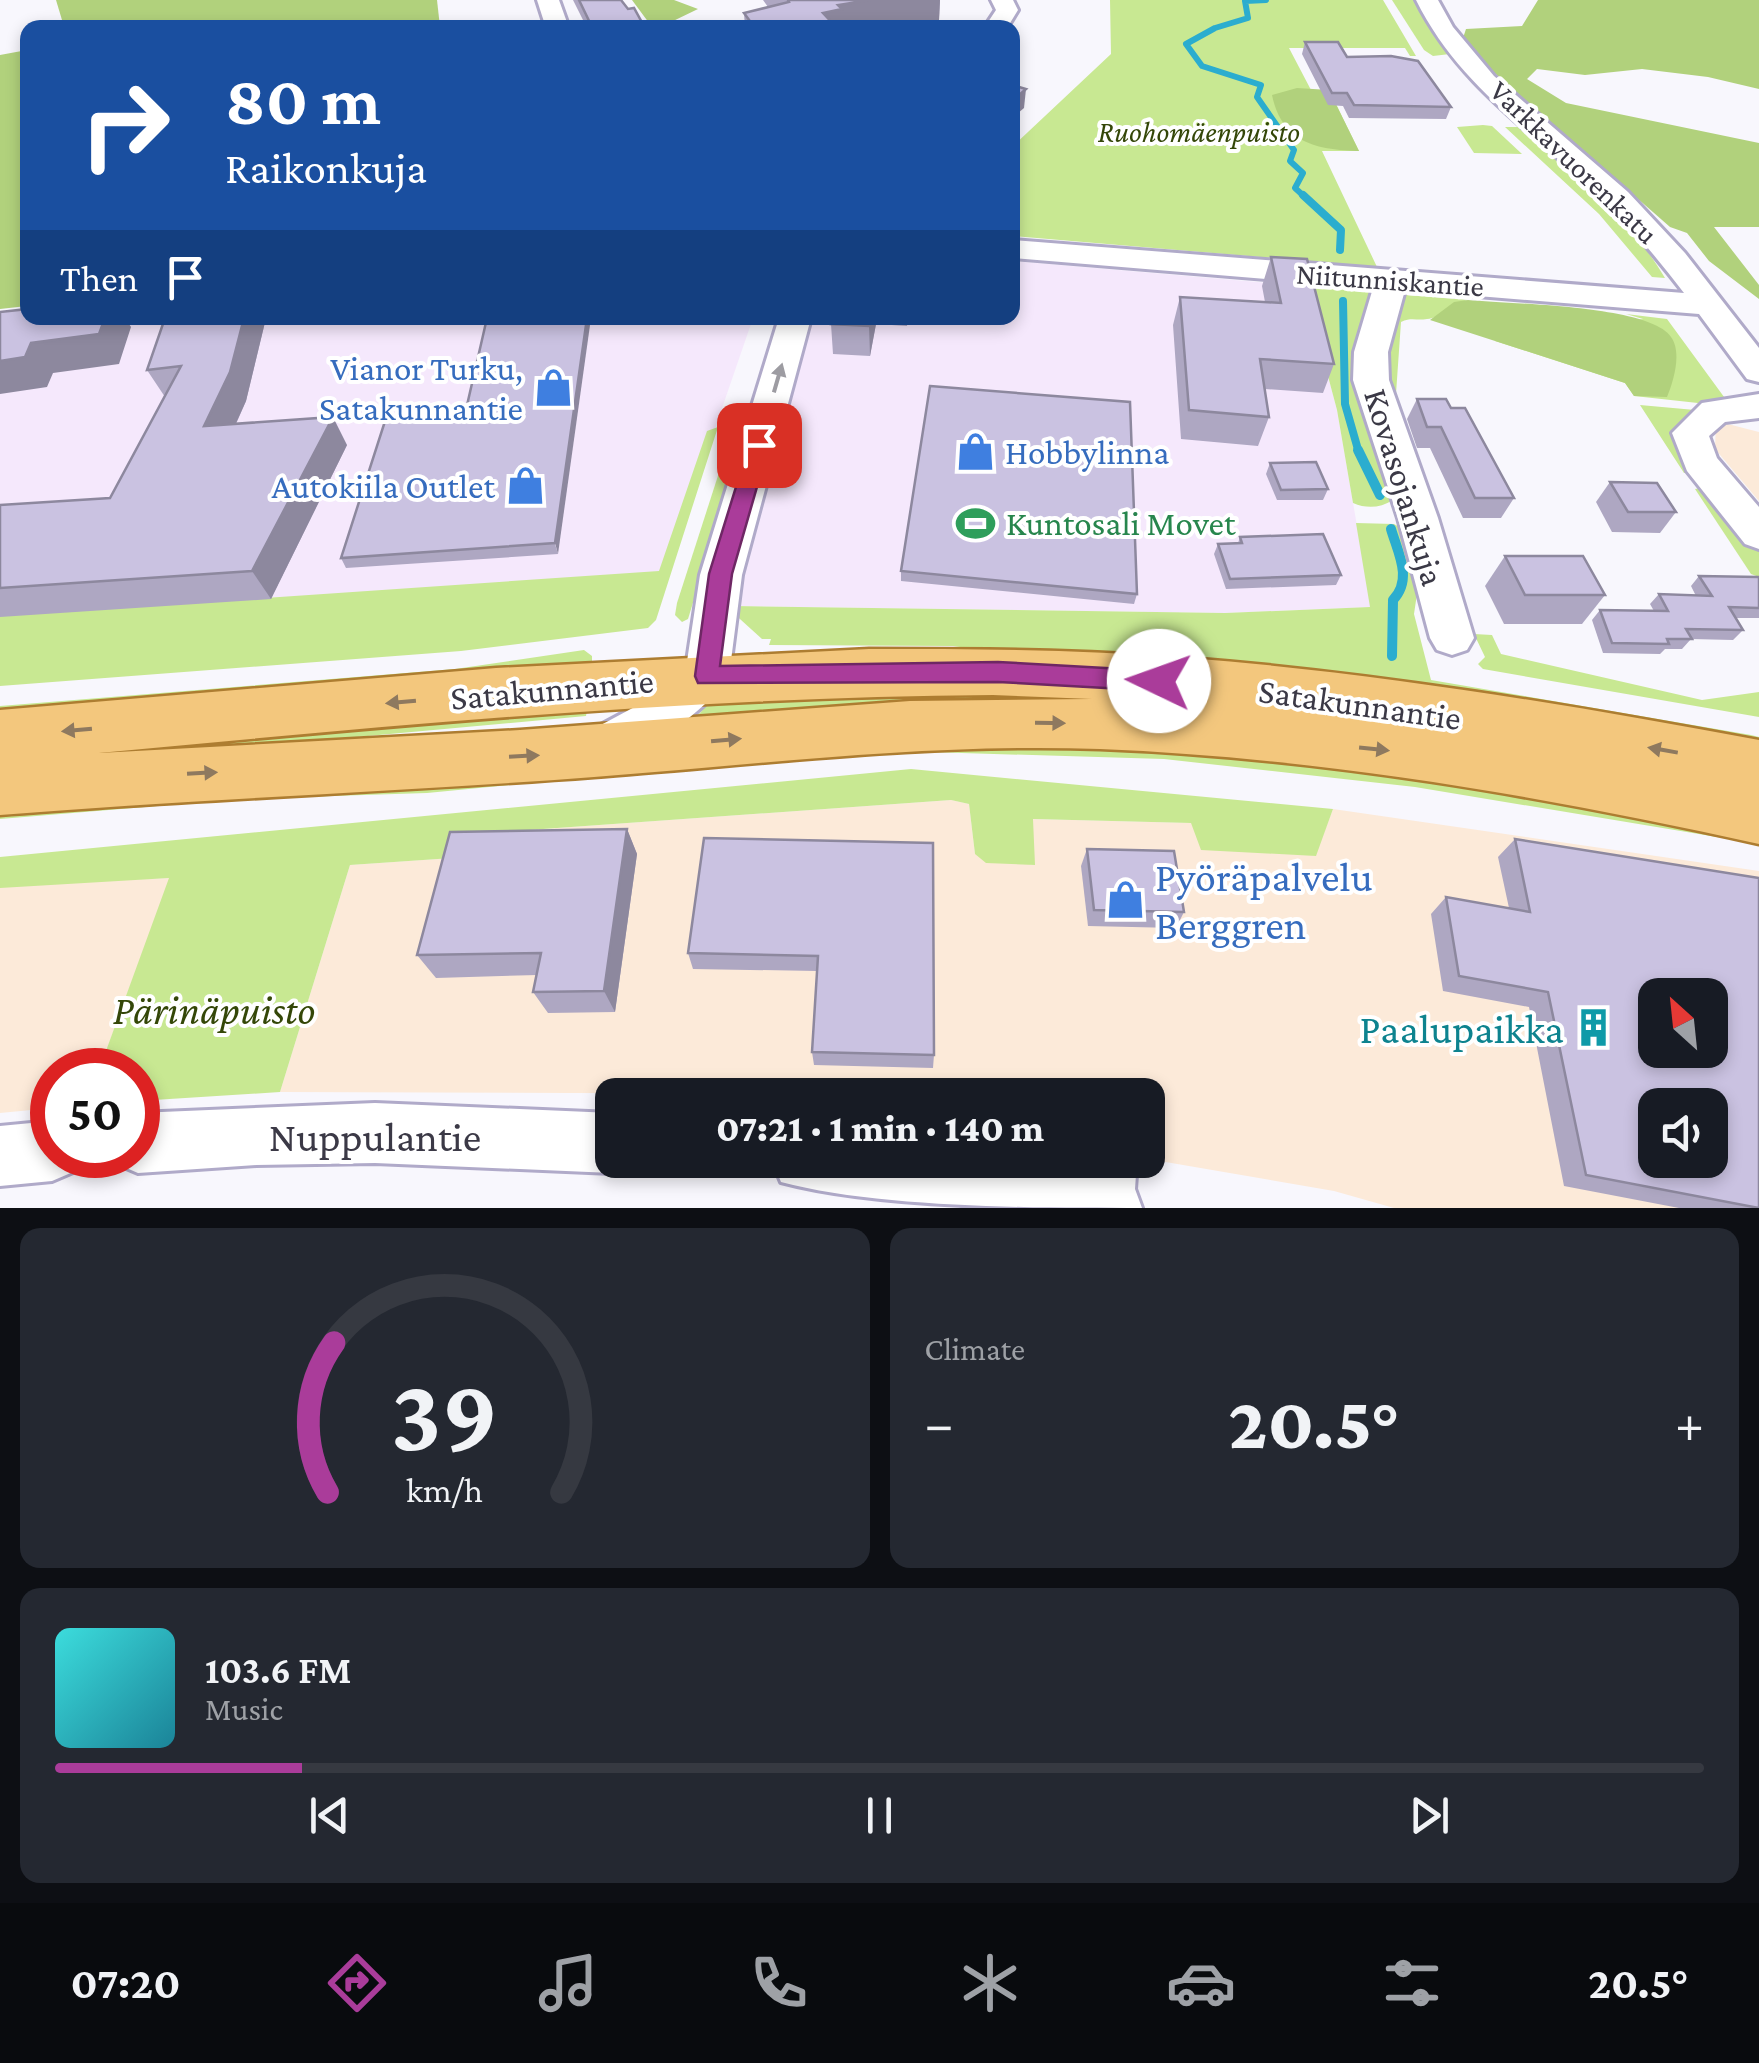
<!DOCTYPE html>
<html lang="en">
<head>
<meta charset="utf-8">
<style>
	:root { --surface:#171b24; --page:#242831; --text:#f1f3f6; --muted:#9ea1a6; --line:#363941; --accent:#aa3c9a }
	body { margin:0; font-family:"Crimson Pro",serif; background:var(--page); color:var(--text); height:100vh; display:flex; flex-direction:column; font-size:38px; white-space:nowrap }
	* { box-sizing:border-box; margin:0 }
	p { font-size:32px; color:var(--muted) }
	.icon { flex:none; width:55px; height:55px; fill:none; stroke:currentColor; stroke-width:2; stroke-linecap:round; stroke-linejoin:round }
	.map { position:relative; height:1208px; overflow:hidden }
	.details { display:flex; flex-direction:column; gap:20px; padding:20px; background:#0d0f14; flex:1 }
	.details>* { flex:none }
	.guide { position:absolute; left:20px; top:20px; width:1000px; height:305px; border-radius:20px; box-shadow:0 5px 15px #0003; background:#1a4fa0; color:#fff; overflow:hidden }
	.needle { width:65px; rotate:333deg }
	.buttons { position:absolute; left:1638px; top:978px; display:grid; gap:20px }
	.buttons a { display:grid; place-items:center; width:90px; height:90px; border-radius:20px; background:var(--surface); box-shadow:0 5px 15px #0003; font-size:50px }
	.speed { position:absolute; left:30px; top:1048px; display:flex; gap:20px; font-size:50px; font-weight:700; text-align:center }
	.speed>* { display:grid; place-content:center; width:130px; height:130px; border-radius:50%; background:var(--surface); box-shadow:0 5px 15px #0003; line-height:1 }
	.speed .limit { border:15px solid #d22; background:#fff; color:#111 }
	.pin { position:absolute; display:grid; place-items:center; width:85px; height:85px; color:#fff; margin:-42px; border-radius:20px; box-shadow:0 5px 15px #0006 }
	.me { position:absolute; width:110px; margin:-55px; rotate:273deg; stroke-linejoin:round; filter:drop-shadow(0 0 8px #0008) }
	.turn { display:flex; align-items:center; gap:35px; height:210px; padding:0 40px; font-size:45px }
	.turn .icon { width:130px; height:130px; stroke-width:2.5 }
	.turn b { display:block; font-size:70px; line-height:85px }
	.then { display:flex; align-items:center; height:95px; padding:0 40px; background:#0003; gap:20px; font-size:38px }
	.big { font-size:75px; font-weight:800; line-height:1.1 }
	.details .widget { flex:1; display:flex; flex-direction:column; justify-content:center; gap:15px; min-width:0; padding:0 35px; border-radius:20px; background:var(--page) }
	.details .dial { align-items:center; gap:0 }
	.dial svg { height:260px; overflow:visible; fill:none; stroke:var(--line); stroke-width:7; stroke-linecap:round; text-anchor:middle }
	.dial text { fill:var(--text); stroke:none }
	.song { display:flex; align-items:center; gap:30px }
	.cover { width:120px; height:120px; border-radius:15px; background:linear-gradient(135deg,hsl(180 70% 55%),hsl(190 70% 35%)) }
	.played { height:10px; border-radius:5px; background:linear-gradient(90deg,var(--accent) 15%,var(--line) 15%) }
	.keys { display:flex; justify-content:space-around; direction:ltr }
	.heat { display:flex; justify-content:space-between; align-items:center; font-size:55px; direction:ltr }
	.details .tiles { flex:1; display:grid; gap:20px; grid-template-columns:1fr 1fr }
	.widget:last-child { grid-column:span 2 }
	.trip { position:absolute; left:595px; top:1078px; width:570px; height:100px; border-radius:20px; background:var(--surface); box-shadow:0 5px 15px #0003; font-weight:800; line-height:100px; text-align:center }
	.tab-bar { display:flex; height:160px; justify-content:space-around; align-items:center; background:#090b0e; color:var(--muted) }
	.tab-bar .icon { width:70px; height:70px }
	.tab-bar .current { color:var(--accent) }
	.tab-bar b { font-size:45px; color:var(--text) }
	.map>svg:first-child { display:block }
	.commercial { fill:#fcead9; fill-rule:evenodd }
	.industrial { fill:#f5e8fc }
	.green { fill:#c8e892 }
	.forest { fill:#b1d17c }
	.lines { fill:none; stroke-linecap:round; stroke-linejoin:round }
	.stream-far2 { stroke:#2badcf; stroke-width:6 }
	.stream-far1 { stroke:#2badcf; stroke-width:8 }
	.stream { stroke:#2badcf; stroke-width:10 }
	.minor-casing { stroke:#b0aac9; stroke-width:6 }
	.major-casing { stroke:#ad7d31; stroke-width:5 }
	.minor { fill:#fff; fill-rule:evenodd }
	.major { fill:#f3c77d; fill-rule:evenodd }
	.wall { fill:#aea7c2 }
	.shaded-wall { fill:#8d889e }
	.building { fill:#cac2e1; stroke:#8d889e; stroke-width:2.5; fill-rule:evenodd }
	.oneway { fill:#9d9ca2 }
	.oneway2 { fill:#8e795f }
	.route { fill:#aa3c9a; stroke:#6e2764; stroke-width:2.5 }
	.labels { text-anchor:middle; stroke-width:8; stroke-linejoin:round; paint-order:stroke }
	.far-park-label { font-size:30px; font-style:italic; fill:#344708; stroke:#fff }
	.far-street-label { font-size:30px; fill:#3b3946; stroke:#fff }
	.shop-label { font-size:35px; fill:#366cbe; stroke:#fff; text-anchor:end }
	.street-label { font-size:35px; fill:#3b3946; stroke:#fff }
	.leisure-label { font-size:35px; fill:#27864d; stroke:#fff; text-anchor:start }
	.near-shop-label { font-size:42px; fill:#366cbe; stroke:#fff; text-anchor:start }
	.near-park-label { font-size:42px; font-style:italic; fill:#344708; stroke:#fff }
	.near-culture-label { font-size:42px; fill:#0d838f; stroke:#fff; text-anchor:end }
	.near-street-label { font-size:42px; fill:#3b3946; stroke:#fff }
</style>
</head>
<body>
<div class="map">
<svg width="1759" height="1208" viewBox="0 0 1759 1208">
	<rect width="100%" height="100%" fill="#f8f7fd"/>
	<g class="commercial">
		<path d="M1716,421L1759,432V501L1715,449Z"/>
		<path d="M951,800L969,804L975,854L1034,865L1032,819L1191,823L1315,856L1333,809L1759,871V1208H1394L1334,1191L1148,1159V1095L280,1092L350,865L466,857L487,833ZM1655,995H1710V1050H1655ZM1655,1105H1710V1160H1655Z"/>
		<path d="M170,878L99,1070H52V1108L0,1113V884Z"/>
	</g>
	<g class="industrial">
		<path d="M1013,261L1304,286L1337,410L1371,607L1225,613L733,606L813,318H1012Z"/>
		<path d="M168,318H753L654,606L0,640V339Z"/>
	</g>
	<g class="green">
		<path d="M1110,0H1383L1416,56H1410L1405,48H1289L1311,90H1329L1359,151H1322L1377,267L1013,236V146L1111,54Z"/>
		<path d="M1392,0H1416L1450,54L1433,56L1424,50Z"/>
		<path d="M1483,125L1492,126L1522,154L1474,153L1457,127Z"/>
		<path d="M1505,127H1525C1578,173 1628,216 1665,278L1652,277L1599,214Z"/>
		<path d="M1304,286L1378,293L1393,500C1380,508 1367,509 1353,503L1337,410Z"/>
		<path d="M1406,295L1468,300C1453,303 1441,318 1427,319C1416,321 1412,317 1401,322L1395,408L1386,403L1385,328Z"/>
		<path d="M1626,314L1667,319L1727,401L1707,404L1634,396L1625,383L1495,341L1643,319Z"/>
		<path d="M1640,405L1695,410L1681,424L1693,473H1684Z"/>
		<path d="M734,426L746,430L688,619L682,622L675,615L677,603Z"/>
		<path d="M718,427L656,620L648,628L461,651L0,686V616L659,571L707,431Z"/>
		<path d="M1701,488L1759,546V577L1751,574L1695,489Z"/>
		<path d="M754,518H758L734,606L1225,613L1370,607L1356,523L1394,524L1410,533L1418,587L1414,614L1431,680L1751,735L1759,737V742L1692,738L1411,693L1167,667L1054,660L953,646L769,645L771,639H762L730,610L737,562Z"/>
		<path d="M1474,634L1492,635L1501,654L1702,700L1759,692V717L1483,669L1478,664L1485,657Z"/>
		<path d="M584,650L592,656V672L0,721V706L455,669Z"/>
		<path d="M956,689L1269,707L682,722L700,713L713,697Z"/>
		<path d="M588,704L586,716L346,738L299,747L0,768V754Z"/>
		<path d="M893,741L1164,746L1493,780L1759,844L1415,787L1164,759L897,751L797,757L609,777L610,768Z"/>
		<path d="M911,769L1333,809L1316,856L1201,850L1191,823L1033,819L1035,865L986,863L975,854L969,804L951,800L487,833L467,857L350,865L280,1092L138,1101V1070H99L169,878L0,888V857Z"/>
		<path d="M581,778L427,793L242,799L0,819V804Z"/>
	</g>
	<g class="forest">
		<path d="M56,0H437L440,27H75L62,20Z"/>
		<path d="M632,0H674L698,9L669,23H678L679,27H652Z"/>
		<path d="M1538,0H1759V89L1708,77L1642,69L1585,75L1537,69L1527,79L1566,103L1759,143V227H1714L1759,285V299L1709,261L1687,233L1670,227L1491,70L1463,38L1466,29L1522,26Z"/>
		<path d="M27,50V306L0,309V55Z"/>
		<path d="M1297,88L1329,90L1359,151C1317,150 1282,143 1272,95Z"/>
		<path d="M1468,300C1508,304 1650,305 1671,337C1682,352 1674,380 1667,397L1634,396L1625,383L1430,320L1454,302Z"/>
	</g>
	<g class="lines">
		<path class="stream-far2" d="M1266,0L1245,1L1248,18L1215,28L1186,44L1202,66L1261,85L1257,97L1294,150L1290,161L1303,173L1295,188L1306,198"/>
		<g class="stream-far1">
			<path d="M1303,195L1341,230L1340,250"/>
			<path d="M1343,301L1345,404L1359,453"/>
		</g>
		<g class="stream">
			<path d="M1358,450L1380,495"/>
			<path d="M1391,529C1398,553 1413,579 1393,600L1392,656"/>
		</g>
		<defs>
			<g id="minor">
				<path d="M537,0H559L569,28H546Z"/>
				<path d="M991,0H1013L1018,10L1007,28H984L996,10Z"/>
				<path d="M1416,0H1438L1453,27L1494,76L1628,192L1685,253L1759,348V382L1747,379L1699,314L1405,290L1388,352L1389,380L1438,518L1474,638L1467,650L1452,655L1437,650L1430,638L1398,518L1353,380L1354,352L1373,288L1012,258V240L1684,293C1654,254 1623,217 1587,184C1523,126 1455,79 1416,0Z"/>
				<path d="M779,318H811L742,575L729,676C716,702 630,769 601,767C596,766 591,763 586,761L579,747L586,733L655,696L686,668L700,575Z"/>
				<path d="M1759,394V418L1725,422L1709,436L1717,458L1759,507V549L1745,544L1687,471L1672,433L1702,403Z"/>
				<path d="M375,1103L612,1113V1160H635L612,1173L375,1163L256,1165L138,1173L117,1164L113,1155H138V1113Z"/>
				<path d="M52,1121V1155H81L73,1172L52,1181L0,1186V1126Z"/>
				<path d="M772,1160H1002L1074,1171L1075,1160H1137L1135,1189L1142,1208C1037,1208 878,1208 781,1182Z"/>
			</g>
			<path id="major" d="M869,649C975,649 1081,649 1188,658C1380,673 1570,705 1759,740V844C1542,796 1323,758 1100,749C931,743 763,764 594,777C396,792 198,799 0,815V710L496,668ZM993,695L1092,699L910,701L520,730L99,753C397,725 693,697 993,695Z"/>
		</defs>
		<use href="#minor" class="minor-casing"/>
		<use href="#major" class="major-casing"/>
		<use href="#minor" class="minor"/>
		<use href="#major" class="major"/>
	</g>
	<g class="wall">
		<path d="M573,0H621L645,28H587Z"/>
		<path d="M763,0H940L939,20L898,28H745L744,13L768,7Z"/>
		<path d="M1305,42L1347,57L1451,107L1446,119L1349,118L1343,106L1328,105L1302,54Z"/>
		<path d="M1271,257L1334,364L1323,393L1265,389L1269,417L1258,446L1181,439L1173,325L1180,297L1265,302L1262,286Z"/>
		<path d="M165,318H266L246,401L236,424L347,445L271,599L0,617V505L110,498L165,397L147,370Z"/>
		<path d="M487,318L558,554L346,568L341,558L465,414Z"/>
		<path d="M833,318H908L907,326L876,324L870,356L833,354L831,324Z"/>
		<path d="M1417,399L1451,408L1514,498L1501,518H1463L1430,448H1417L1407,419Z"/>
		<path d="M1270,463L1328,489L1323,500H1277L1266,474Z"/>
		<path d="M1610,482L1676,512L1660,533L1612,532L1596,502Z"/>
		<path d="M1240,537L1341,575L1336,585L1226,589L1214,554L1218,544L1238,543Z"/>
		<path d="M1505,556L1605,595L1582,624H1504L1485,586Z"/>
		<path d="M901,571L1137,594L1134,604L901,581Z"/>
		<path d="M1699,576L1759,577V618H1735L1743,630L1733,640L1691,639L1682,649H1665L1660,654L1603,653L1592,620L1600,610L1654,611L1650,604L1659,594L1696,596L1691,586Z"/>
		<path d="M627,829L637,854L615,1012L548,1013L533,992L537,975L436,978L417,955Z"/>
		<path d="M704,838L934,1055L933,1068L814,1065L812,1052L817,971L693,969L688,953Z"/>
		<path d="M1515,839L1759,1208H1679L1564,1186L1529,1007L1443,991L1431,914L1446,897L1509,908L1498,857Z"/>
		<path d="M1087,849L1184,912L1176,928L1088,926L1081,866Z"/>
	</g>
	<g class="shaded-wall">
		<path d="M870,0H940L939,20L898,28H824L823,13L838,5Z"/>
		<path d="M1026,89L1024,108L1012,118V101Z"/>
		<path d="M105,318H125L131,327L119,364L53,373L47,387L0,394V361L31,343Z"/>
		<path d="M244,318H266L246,401L222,454L204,426Z"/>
		<path d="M587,318H591L558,554L555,543Z"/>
		<path d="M871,318H876V324L870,356L869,326Z"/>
		<path d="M333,417L347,445L271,599L252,571Z"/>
		<path d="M627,829L637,854L615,1012L604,991Z"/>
	</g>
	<g class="building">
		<path d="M579,0H621L628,9L634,8L645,28H612L610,25L592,27Z"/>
		<path d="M788,0H870L838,5L842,9L823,13L837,28H755L744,13L789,2Z"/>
		<path d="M1305,42H1338L1347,57L1391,56L1418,61L1451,107L1354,105L1347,93H1332Z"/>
		<path d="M1012,85L1026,89L1012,101Z"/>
		<path d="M1271,257L1307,259L1334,364L1260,359L1269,417L1189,410L1180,297L1281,303Z"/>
		<path d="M28,309V318H105L99,334L31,343L25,357L0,361V312Z"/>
		<path d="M165,318H244L230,372L204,426L333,417L252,571L0,588V505L110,498L181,366L147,370Z"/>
		<path d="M487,318H587L555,543L341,558L386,418L465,414Z"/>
		<path d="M833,318H871L869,326L831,324Z"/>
		<path d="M930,386L1130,402L1137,594L901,571Z"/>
		<path d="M1417,399H1446L1451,408H1465L1514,498H1475L1441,427H1427Z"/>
		<path d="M1316,462L1328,489L1281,490L1270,463Z"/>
		<path d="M1610,482L1657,483L1676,512H1628Z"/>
		<path d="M1323,534L1341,575L1230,579L1218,544L1242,543L1240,537Z"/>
		<path d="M1505,556H1583L1605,595H1525Z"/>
		<path d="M1699,576L1759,577V608L1729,607L1743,630L1686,629L1692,639H1667L1669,644L1612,643L1600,610L1668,611L1659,594L1712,596Z"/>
		<path d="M627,829L604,991L533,992L541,953L417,955L450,832Z"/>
		<path d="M704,838L933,843L934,1055L812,1052L818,956L688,953Z"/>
		<path d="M1515,839L1759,878V1208L1586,1175L1548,992L1459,976L1446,897L1530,912ZM1655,995H1710V1050H1655ZM1655,1105H1710V1160H1655Z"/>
		<path d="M1087,849L1174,851L1184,912L1094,910Z"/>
	</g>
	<defs><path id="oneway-solid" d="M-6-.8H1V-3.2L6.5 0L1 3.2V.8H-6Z" transform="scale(2.5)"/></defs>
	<use class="oneway" href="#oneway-solid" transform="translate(778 378) rotate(-74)"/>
	<g class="oneway2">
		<use href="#oneway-solid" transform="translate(401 702) rotate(175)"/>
		<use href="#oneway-solid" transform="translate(1050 723) rotate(1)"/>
		<use href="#oneway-solid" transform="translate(77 730) rotate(175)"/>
		<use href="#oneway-solid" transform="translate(726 740) rotate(-5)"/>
		<use href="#oneway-solid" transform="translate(1374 749) rotate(6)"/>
		<use href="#oneway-solid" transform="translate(1663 750) rotate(-170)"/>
		<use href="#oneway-solid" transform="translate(524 756) rotate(-3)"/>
		<use href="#oneway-solid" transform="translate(202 773) rotate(-3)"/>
	</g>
	<path class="route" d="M759,438L769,445L732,574L720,666L998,662L1159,671L1168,674L1171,681L1168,688L1159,691L998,682L698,683L695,676L709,574L749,445Z"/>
	<defs>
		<symbol id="shop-bare" viewBox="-9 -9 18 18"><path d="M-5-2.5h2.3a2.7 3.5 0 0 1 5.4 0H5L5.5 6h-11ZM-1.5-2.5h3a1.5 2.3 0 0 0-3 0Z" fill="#3f7fe0" stroke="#fff" stroke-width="2.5" paint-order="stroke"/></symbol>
		<symbol id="stadium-bare" viewBox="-9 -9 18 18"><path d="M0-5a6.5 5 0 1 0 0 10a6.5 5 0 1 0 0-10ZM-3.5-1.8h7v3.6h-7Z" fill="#2e9e5b" stroke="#fff" stroke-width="2.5" paint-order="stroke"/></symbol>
		<symbol id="building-bare" viewBox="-9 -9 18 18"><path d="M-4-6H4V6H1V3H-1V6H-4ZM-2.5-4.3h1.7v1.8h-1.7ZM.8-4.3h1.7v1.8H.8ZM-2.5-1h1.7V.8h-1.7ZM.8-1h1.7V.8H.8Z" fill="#0f9aa8" stroke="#fff" stroke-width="2.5" paint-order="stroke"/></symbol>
	</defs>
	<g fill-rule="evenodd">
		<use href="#shop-bare" x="526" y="360" width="55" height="55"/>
		<use href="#shop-bare" x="948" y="424" width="55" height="55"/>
		<use href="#shop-bare" x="498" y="458" width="55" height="55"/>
		<use href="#stadium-bare" x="948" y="496" width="55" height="55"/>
		<use href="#shop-bare" x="1098" y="872" width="55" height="55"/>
		<use href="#building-bare" x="1566" y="1000" width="55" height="55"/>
	</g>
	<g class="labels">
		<g class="far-park-label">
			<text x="1199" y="142">Ruohomäenpuisto</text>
		</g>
		<g class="far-street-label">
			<text transform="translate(1574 162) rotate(44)" y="10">Varkkavuorenkatu</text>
			<text transform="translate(1390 280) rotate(4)" y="10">Niitunniskantie</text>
		</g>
		<g class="shop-label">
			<text x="523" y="380">Vianor Turku,<tspan x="523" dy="40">Satakunnantie</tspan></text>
			<text x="1005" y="464" text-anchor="start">Hobbylinna</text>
			<text x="495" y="498">Autokiila Outlet</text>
		</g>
		<g class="street-label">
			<text transform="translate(1405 487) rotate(73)" y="12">Kovasojankuja</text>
			<text transform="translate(552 689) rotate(-5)" y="12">Satakunnantie</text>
			<text transform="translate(1360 704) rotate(8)" y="12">Satakunnantie</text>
		</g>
		<g class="leisure-label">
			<text x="1006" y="535">Kuntosali Movet</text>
		</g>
		<g class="near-shop-label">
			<text x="1155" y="891">Pyöräpalvelu<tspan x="1155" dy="48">Berggren</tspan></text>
		</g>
		<g class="near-park-label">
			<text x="214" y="1024">Pärinäpuisto</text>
		</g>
		<g class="near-culture-label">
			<text x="1564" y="1043">Paalupaikka</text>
		</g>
		<g class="near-street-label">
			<text x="375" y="1151">Nuppulantie</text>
		</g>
	</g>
</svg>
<div class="buttons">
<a><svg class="needle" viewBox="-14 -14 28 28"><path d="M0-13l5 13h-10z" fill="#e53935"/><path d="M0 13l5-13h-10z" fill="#9ea1a6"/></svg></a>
<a><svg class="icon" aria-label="sound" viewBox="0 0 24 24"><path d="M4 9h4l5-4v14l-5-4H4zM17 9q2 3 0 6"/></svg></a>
</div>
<div class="speed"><div class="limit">50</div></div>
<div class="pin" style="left:759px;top:445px;background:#d93025"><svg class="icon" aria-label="arrive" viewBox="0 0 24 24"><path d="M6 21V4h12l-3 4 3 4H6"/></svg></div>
<svg class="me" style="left:1159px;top:681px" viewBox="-20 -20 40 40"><circle r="19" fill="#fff"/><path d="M0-13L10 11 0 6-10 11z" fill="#aa3c9a"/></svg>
<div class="trip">07:21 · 1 min · 140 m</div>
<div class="guide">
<div class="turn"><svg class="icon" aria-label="right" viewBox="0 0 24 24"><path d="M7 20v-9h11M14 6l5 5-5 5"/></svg><div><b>80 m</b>Raikonkuja</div></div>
<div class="then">Then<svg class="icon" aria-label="arrive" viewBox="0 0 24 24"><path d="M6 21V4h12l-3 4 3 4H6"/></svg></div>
</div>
</div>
<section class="details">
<div class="tiles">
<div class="widget dial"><svg viewBox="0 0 100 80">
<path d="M14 69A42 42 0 1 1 86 69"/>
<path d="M14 69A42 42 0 0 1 16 23" stroke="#aa3c9a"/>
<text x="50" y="56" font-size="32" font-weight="700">39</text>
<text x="50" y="72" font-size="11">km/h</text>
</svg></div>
<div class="widget"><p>Climate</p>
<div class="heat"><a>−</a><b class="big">20.5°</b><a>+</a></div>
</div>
<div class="widget">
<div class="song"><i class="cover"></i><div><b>103.6 FM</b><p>Music</p></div></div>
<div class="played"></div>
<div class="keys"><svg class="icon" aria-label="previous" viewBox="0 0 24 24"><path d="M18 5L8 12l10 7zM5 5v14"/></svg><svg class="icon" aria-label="pause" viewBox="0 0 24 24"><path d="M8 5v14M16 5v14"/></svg><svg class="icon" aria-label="next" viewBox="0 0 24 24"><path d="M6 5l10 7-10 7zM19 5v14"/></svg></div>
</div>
</div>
</section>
<nav class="tab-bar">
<b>07:20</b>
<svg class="icon current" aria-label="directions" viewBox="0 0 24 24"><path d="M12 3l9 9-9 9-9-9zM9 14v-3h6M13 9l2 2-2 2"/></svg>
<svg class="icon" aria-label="music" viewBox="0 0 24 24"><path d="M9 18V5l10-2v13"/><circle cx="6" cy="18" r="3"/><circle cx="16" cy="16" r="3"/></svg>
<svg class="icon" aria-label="phone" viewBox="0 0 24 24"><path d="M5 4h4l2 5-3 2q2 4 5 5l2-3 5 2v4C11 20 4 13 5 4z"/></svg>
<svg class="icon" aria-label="climate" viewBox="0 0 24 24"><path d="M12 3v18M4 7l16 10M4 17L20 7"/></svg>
<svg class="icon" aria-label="car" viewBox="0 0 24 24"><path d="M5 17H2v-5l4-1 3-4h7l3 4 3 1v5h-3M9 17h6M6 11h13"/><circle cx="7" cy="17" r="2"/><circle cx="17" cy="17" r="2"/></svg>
<svg class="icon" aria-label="filters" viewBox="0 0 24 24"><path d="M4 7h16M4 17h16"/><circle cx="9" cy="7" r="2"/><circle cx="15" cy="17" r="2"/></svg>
<b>20.5°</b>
</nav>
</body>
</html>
